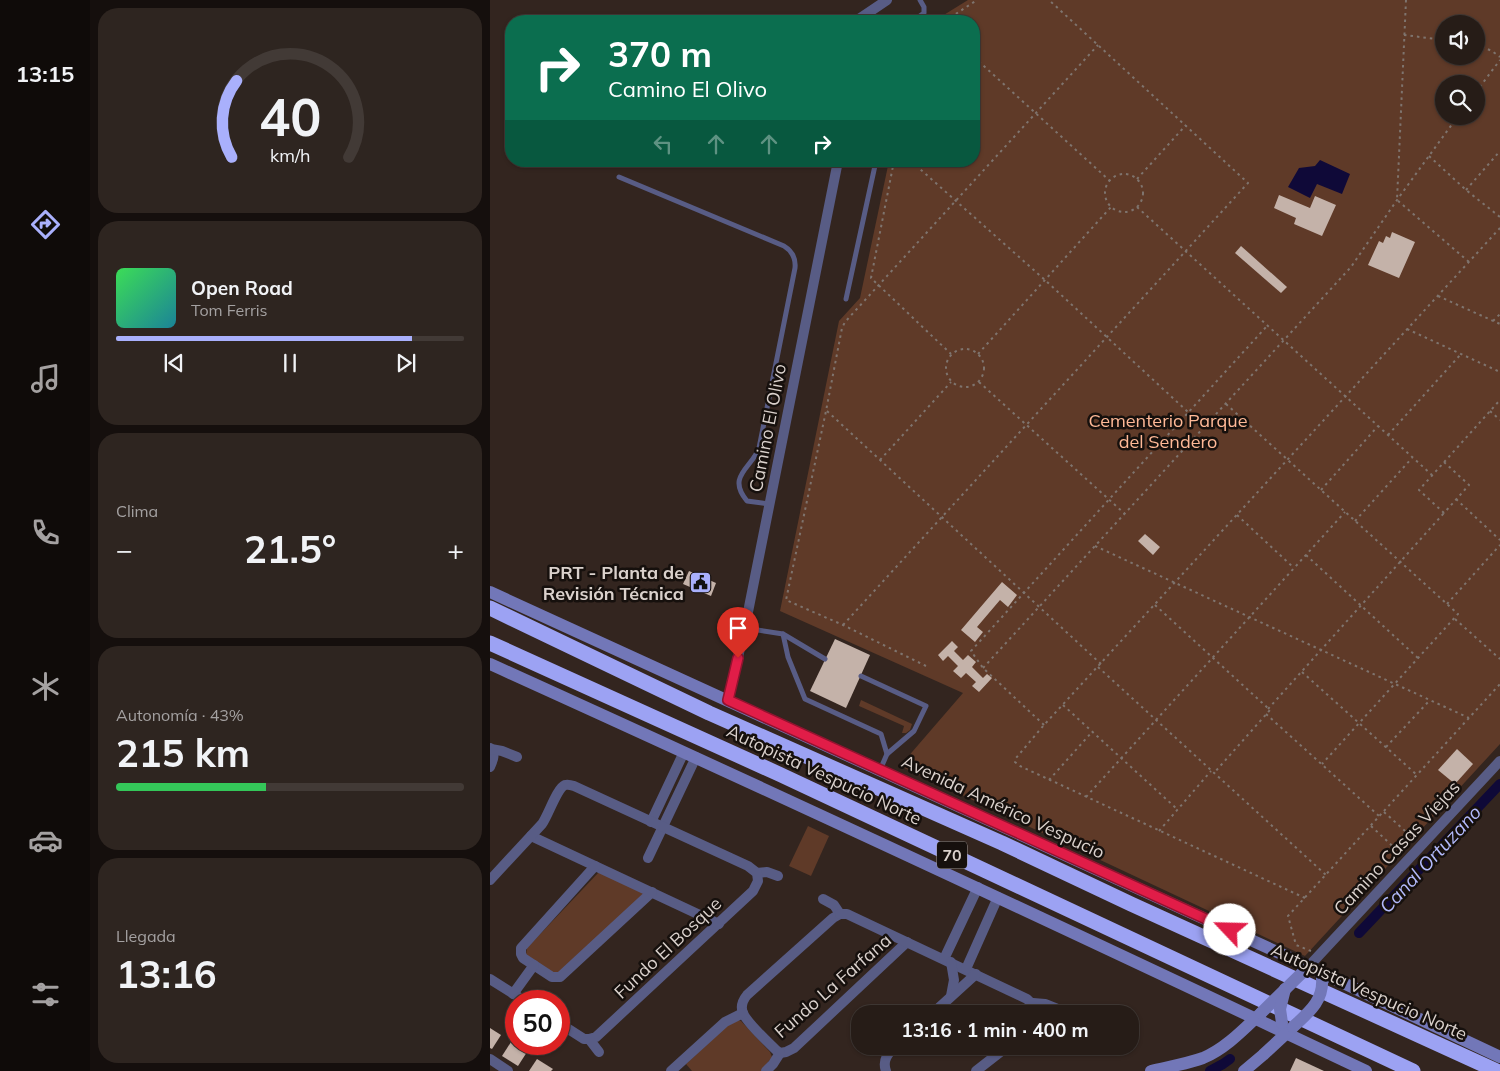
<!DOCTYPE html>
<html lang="es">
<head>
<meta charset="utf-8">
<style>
	:root { --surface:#261c17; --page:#2e2520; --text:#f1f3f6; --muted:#a4a1a1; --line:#423a36; --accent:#a9b0fc }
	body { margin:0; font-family:Mulish,sans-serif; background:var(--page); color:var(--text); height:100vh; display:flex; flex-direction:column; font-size:19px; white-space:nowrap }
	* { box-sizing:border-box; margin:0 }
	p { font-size:16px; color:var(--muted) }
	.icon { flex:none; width:28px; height:28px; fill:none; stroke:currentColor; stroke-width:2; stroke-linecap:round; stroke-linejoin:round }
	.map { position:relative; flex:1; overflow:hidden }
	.drawer { display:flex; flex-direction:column; gap:8px; padding:8px; background:#150f0d; width:400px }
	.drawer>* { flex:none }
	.guide { position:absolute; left:15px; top:15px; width:475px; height:152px; border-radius:20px; box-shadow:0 1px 4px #0004,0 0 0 1px var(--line); background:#0b6e4f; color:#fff; overflow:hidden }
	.controls { position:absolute; left:945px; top:15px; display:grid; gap:10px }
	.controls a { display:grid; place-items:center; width:50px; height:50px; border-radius:50%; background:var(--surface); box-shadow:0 1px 4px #0004,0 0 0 1px var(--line); font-size:25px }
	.speed { position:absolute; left:15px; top:990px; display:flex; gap:10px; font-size:25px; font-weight:700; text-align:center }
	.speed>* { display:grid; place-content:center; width:65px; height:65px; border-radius:50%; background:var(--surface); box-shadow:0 1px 4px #0004,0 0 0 1px var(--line); line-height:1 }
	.speed .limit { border:8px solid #d22; background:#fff; color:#111 }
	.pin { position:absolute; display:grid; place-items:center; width:42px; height:42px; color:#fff; margin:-51px -21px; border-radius:50% 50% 50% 0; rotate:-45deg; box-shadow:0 0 5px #0007 }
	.pin .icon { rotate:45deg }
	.me { position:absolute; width:55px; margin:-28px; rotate:294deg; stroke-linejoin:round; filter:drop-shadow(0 0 4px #0008) }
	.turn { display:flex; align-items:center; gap:18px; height:105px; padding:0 20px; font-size:22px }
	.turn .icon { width:65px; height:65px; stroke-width:2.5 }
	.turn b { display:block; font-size:35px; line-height:42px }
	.lanes { display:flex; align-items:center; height:48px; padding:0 20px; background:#0003; justify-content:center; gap:25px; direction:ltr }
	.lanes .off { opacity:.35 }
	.big { font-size:38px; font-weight:700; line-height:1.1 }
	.drawer .card { flex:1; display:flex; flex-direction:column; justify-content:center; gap:8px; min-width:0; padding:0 18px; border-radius:20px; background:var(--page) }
	.drawer .dial { align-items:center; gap:0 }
	.dial svg { height:130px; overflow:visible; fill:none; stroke:var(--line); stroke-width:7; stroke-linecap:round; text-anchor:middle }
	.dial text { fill:var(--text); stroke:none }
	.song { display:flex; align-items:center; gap:15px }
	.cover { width:60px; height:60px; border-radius:8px; background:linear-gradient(135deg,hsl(130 70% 55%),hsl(190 70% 35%)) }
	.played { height:5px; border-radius:2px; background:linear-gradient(90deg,var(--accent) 85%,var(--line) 85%) }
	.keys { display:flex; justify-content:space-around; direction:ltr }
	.heat { display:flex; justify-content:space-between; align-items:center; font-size:28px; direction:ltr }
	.charge { height:8px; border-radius:4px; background:linear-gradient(90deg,#34c759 43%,var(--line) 0) }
	.trip { position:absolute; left:361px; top:1005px; width:288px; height:50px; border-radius:20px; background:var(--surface); box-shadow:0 1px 4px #0004,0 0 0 1px var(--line); font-weight:700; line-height:50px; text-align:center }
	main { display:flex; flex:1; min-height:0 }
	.menu { display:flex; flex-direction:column; width:90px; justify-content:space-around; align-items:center; background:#0f0b09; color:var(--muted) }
	.menu .icon { width:35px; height:35px }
	.menu .active { color:var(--accent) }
	.menu b { font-size:22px; color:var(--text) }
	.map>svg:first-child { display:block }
	.green { fill:#5f3a28; fill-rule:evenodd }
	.water { fill:#0f0938 }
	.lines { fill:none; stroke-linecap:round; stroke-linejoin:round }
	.canal { stroke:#0f0938; stroke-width:10 }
	.building { fill:#c4b2a9 }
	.path { stroke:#7f746e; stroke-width:2; stroke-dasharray:2.5 4; stroke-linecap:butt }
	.lane { stroke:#585c85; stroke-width:5 }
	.street { stroke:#585c85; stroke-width:10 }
	.secondary { stroke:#7277b8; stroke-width:12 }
	.highway { stroke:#9ca2f3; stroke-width:15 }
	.secondary-bridge { stroke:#7277b8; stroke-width:12 }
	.route-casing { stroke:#92132f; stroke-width:12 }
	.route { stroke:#e11d48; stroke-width:9 }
	.labels { text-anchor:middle; stroke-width:5; stroke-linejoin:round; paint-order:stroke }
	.shield { fill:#16100d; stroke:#9f9793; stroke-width:1 }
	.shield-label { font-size:16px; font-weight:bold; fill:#dad1cc }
	.park-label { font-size:18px; fill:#ffb997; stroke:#16100d }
	.street-label { font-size:18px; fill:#dad1cc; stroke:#16100d }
	.poi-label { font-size:18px; font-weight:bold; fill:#dad1cc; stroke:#16100d; text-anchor:end }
	.water-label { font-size:19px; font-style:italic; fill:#b3bafc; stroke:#16100d }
</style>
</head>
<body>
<main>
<nav class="menu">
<b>13:15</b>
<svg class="icon active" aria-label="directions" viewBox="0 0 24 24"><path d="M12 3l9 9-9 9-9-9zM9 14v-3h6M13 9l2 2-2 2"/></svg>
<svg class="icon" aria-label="music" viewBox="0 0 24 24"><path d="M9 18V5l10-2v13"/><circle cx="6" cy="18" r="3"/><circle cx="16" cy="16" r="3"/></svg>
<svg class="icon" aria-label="phone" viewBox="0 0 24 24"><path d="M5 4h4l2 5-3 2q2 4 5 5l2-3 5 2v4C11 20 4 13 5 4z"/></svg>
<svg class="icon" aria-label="climate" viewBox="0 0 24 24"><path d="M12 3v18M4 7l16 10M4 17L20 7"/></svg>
<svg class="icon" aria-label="car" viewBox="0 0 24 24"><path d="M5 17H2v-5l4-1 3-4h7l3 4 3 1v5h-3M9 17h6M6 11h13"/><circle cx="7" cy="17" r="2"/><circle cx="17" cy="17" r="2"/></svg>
<svg class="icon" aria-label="filters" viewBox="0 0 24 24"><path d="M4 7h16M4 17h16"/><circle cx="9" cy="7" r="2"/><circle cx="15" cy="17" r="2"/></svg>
</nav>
<section class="drawer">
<div class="card dial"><svg viewBox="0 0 100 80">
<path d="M14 69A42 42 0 1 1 86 69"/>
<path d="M14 69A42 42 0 0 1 17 22" stroke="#a9b0fc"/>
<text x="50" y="56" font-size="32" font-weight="700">40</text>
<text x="50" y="72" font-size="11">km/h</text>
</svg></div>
<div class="card">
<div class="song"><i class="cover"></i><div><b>Open Road</b><p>Tom Ferris</p></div></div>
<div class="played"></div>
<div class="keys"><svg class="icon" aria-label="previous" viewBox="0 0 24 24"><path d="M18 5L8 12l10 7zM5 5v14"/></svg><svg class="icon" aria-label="pause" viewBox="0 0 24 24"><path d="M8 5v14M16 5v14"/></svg><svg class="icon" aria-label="next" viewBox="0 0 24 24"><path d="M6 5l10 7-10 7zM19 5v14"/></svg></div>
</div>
<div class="card"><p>Clima</p>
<div class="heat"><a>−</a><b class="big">21.5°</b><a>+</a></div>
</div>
<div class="card"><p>Autonomía · 43%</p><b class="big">215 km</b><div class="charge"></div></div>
<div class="card"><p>Llegada</p><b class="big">13:16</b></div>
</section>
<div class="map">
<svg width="1010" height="1071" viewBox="0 0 1010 1071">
	<rect width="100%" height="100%" fill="#33251f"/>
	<g class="green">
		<path d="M478,0H1010V744L815,956L410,766L473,693L290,611L349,321L370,298L399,161H484V21H444ZM954,24H986V56H954ZM954,84H986V116H954Z"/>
		<path d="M371,700L422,724L420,730L416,733H412L414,726L369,706Z"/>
		<path d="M318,826L339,836L321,876L299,866Z"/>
		<path d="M109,872L154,893L69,973L65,974L36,955L37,948Z"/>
		<path d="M248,1020L251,1021L280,1052L282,1057L271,1071H202L196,1064L239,1024Z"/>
	</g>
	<path class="water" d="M830,160L860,174L852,194L827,184L820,198L798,187L809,168L825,166Z"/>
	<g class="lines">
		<g class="canal">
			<path d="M869,933L1010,784"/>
			<path d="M720,1071L733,1064L740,1059"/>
		</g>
	</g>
	<g class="building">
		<path d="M789,195L820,208L825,196L846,205L832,236L804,224L806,218L784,208Z"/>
		<path d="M902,232L925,242L909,278L878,265L889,241L893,243L896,236L900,238Z"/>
		<path d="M751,246L797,287L791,293L745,253Z"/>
		<path d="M655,534L670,547L663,555L648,541Z"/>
		<path d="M199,571L226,583L221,596L193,584Z"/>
		<path d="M512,582L527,595L518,607L510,600L487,627L493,632L485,642L471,630Z"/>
		<path d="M345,639L380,655L356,708L320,691Z"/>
		<path d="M462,641L468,647L464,651L473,660L478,655L486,662L482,667L493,678L497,674L502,678L489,692L482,686L486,682L476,673L471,678L463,671L468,666L458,656L453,661L448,655Z"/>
		<path d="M967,749L983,764L965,784L948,770Z"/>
		<path d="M0,1028L11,1035L2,1049L0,1048Z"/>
		<path d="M21,1042L37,1052L28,1066L12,1056Z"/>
		<path d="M806,1058L834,1071H800Z"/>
		<path d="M47,1059L63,1069L61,1071H39Z"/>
	</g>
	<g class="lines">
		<g class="path">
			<path d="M916,0L907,200L979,262"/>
			<path d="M455,21L487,0"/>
			<path d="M914,35L954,40"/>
			<path d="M986,44L1002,51L1010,57"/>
			<path d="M484,57L620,181"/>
			<path d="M986,92L1010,60"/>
			<path d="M939,156L976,190L1010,217"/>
			<path d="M404,161L381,278L461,354"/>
			<path d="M421,161L555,280L698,412"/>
			<circle cx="634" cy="193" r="19"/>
			<path d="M647,179L696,125"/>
			<path d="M976,190L1010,151"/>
			<path d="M647,207L942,475"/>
			<path d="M948,296L1010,324"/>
			<path d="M1003,321L1010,314"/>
			<path d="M917,329L1010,372"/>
			<circle cx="475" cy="368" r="19"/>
			<path d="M488,354L621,207"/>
			<path d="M489,382L635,514"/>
			<path d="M736,404L968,614L832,764"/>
			<path d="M337,411L611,664"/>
			<path d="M1000,411L1010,420"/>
			<path d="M898,435L971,354"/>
			<path d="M390,460L461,382"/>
			<path d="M954,462L979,485L954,513L929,490L1010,400"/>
			<path d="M831,490L888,426"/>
			<path d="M966,499L1010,540"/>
			<path d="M747,515L804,568"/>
			<path d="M865,521L922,458"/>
			<path d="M605,546L979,718"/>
			<path d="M816,555L928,658"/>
			<path d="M957,604L1010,545"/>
			<path d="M665,605L780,710L724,773"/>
			<path d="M965,619L1010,659"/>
			<path d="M353,625L758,183L559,0"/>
			<path d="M436,666L353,625L296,600L336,411L352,328L355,322L608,45"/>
			<path d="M608,667L836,875"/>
			<path d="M493,668L861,267L907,200L968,116"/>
			<path d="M812,672L927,775"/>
			<path d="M573,705L687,809"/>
			<path d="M778,709L954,513"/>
			<path d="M776,714L889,816"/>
			<path d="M554,725L493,668L481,651L777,326"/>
			<path d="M896,747L940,700"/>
			<path d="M559,780L602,732"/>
			<path d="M596,797L855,512"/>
			<path d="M894,812L924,839"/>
			<path d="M881,826L910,853"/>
			<path d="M669,831L721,771"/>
			<path d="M815,898L530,766L525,762L526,758L554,725L1010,228"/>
			<path d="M821,951L806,945L798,916L1010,684"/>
		</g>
		<g class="lane">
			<path d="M423,21L434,13V7L430,0"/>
			<path d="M129,177L294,246C302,251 306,258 305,268L269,448C262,468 236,476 257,501L279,504"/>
			<path d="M356,299L386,161"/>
			<path d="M255,628L293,634L335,659"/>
			<path d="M293,634L298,657L315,699L391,734L397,754"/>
			<path d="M371,676L436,706L424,731L397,754L390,770"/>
		</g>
		<g class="street">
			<path d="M366,21L397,0"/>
			<path d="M238,700L255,627L348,161"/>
			<path d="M0,748C6,754 3,760 0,767"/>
			<path d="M1,749L12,751L27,757"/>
			<path d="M161,822L194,752"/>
			<path d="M41,836L229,924"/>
			<path d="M158,858L206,757"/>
			<path d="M105,866L31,948V954L33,958L62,977H70L162,892"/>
			<path d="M267,873L277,872L288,876"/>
			<path d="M0,880L52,824C58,816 67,788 75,785C78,784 81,785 84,786L258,866L267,873L268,881L263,891L106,1037L99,1039"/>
			<path d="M333,899L344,905L350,914"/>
			<path d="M350,914L343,918L257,995C253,1000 250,1006 253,1013C257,1023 277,1041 286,1050L290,1053L296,1052L304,1048L417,942"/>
			<path d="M350,914H357L537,999L546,1008L548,1014"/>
			<path d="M454,959L488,887"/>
			<path d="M819,966L1010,761"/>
			<path d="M476,969L508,897"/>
			<path d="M0,979L35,1001"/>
			<path d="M23,994L44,965"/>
			<path d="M461,996L464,980L461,962"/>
			<path d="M543,1003L555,1004L580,1014"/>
			<path d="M442,1014L486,974"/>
			<path d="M69,1023L94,1039H99L109,1052"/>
			<path d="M0,1059L18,1071"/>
			<path d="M181,1071L235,1022L253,1013"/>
			<path d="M276,1071L283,1064L290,1053"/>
			<path d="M396,1071C392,1060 398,1053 406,1046"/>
			<path d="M486,1071L518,1046"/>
		</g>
		<g class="secondary">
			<path d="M0,592L809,962L1010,1057"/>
			<path d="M0,664C294,797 585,933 876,1071"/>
			<path d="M661,1071C678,1067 696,1064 713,1058C735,1049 754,1029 771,1013"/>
			<path d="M754,1071L773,1055L801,1029"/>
		</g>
		<g class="highway">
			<path d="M0,608L219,713L512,843L641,904L1007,1071"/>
			<path d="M0,643L289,774L923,1071"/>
		</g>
		<g class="secondary-bridge">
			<path d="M771,1013L814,971"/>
			<path d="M792,1023L790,1009L795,989"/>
			<path d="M803,1027C818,1013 834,1001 832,978"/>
		</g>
	</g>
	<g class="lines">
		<defs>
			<path id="route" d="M248,658L238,700L740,930"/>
		</defs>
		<use href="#route" class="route-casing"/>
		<use href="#route" class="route"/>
	</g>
	<defs>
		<symbol id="civic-square" viewBox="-11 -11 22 22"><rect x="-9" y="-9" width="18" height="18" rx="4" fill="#a9b0fc" stroke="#16100d"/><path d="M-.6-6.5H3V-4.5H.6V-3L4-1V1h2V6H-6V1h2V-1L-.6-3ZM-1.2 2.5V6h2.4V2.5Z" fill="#111"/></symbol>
	</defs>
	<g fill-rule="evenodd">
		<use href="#civic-square" x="198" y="570" width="25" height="25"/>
	</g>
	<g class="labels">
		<rect class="shield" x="447" y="841.5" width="30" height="27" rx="4"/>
		<g class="shield-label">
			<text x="462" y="861">70</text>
		</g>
		<g class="park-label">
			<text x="678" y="427">Cementerio Parque<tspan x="678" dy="21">del Sendero</tspan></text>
		</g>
		<g class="street-label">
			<text transform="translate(278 428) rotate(-79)" y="6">Camino El Olivo</text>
			<text transform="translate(334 775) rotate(25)" y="6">Autopista Vespucio Norte</text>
			<text transform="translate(513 807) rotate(25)" y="6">Avenida Américo Vespucio</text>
			<text transform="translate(907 848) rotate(-47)" y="6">Camino Casas Viejas</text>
			<text transform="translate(178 948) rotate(-43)" y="6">Fundo El Bosque</text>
			<text transform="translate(343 986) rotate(-41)" y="6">Fundo La Farfana</text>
			<text transform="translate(879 992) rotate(24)" y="6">Autopista Vespucio Norte</text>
		</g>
		<g class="poi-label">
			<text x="194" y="579">PRT - Planta de<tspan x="194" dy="21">Revisión Técnica</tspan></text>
		</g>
		<g class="water-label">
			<text transform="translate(940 859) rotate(-47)" y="7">Canal Ortuzano</text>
		</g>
	</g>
</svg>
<div class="controls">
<a><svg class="icon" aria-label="sound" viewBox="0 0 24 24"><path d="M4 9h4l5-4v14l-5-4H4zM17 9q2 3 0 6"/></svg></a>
<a><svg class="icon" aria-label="search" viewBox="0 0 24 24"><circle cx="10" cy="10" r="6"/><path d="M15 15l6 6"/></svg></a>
</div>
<div class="speed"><div class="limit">50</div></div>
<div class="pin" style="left:248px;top:658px;background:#d93025"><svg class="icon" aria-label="arrive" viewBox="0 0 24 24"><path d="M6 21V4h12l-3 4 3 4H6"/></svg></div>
<svg class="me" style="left:740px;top:930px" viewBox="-20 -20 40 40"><circle r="19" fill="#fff"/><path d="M0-13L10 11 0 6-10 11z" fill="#e11d48"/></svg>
<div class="trip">13:16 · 1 min · 400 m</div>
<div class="guide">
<div class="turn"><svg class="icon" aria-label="right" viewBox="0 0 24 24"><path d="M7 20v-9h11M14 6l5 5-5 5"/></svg><div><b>370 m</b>Camino El Olivo</div></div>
<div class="lanes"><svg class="icon off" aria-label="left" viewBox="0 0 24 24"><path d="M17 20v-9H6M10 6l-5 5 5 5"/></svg><svg class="icon off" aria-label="ahead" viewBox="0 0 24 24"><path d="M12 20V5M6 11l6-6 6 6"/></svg><svg class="icon off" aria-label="ahead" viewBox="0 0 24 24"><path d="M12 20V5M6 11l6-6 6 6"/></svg><svg class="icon" aria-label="right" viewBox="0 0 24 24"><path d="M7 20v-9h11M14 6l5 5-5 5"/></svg></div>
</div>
</div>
</main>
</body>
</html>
